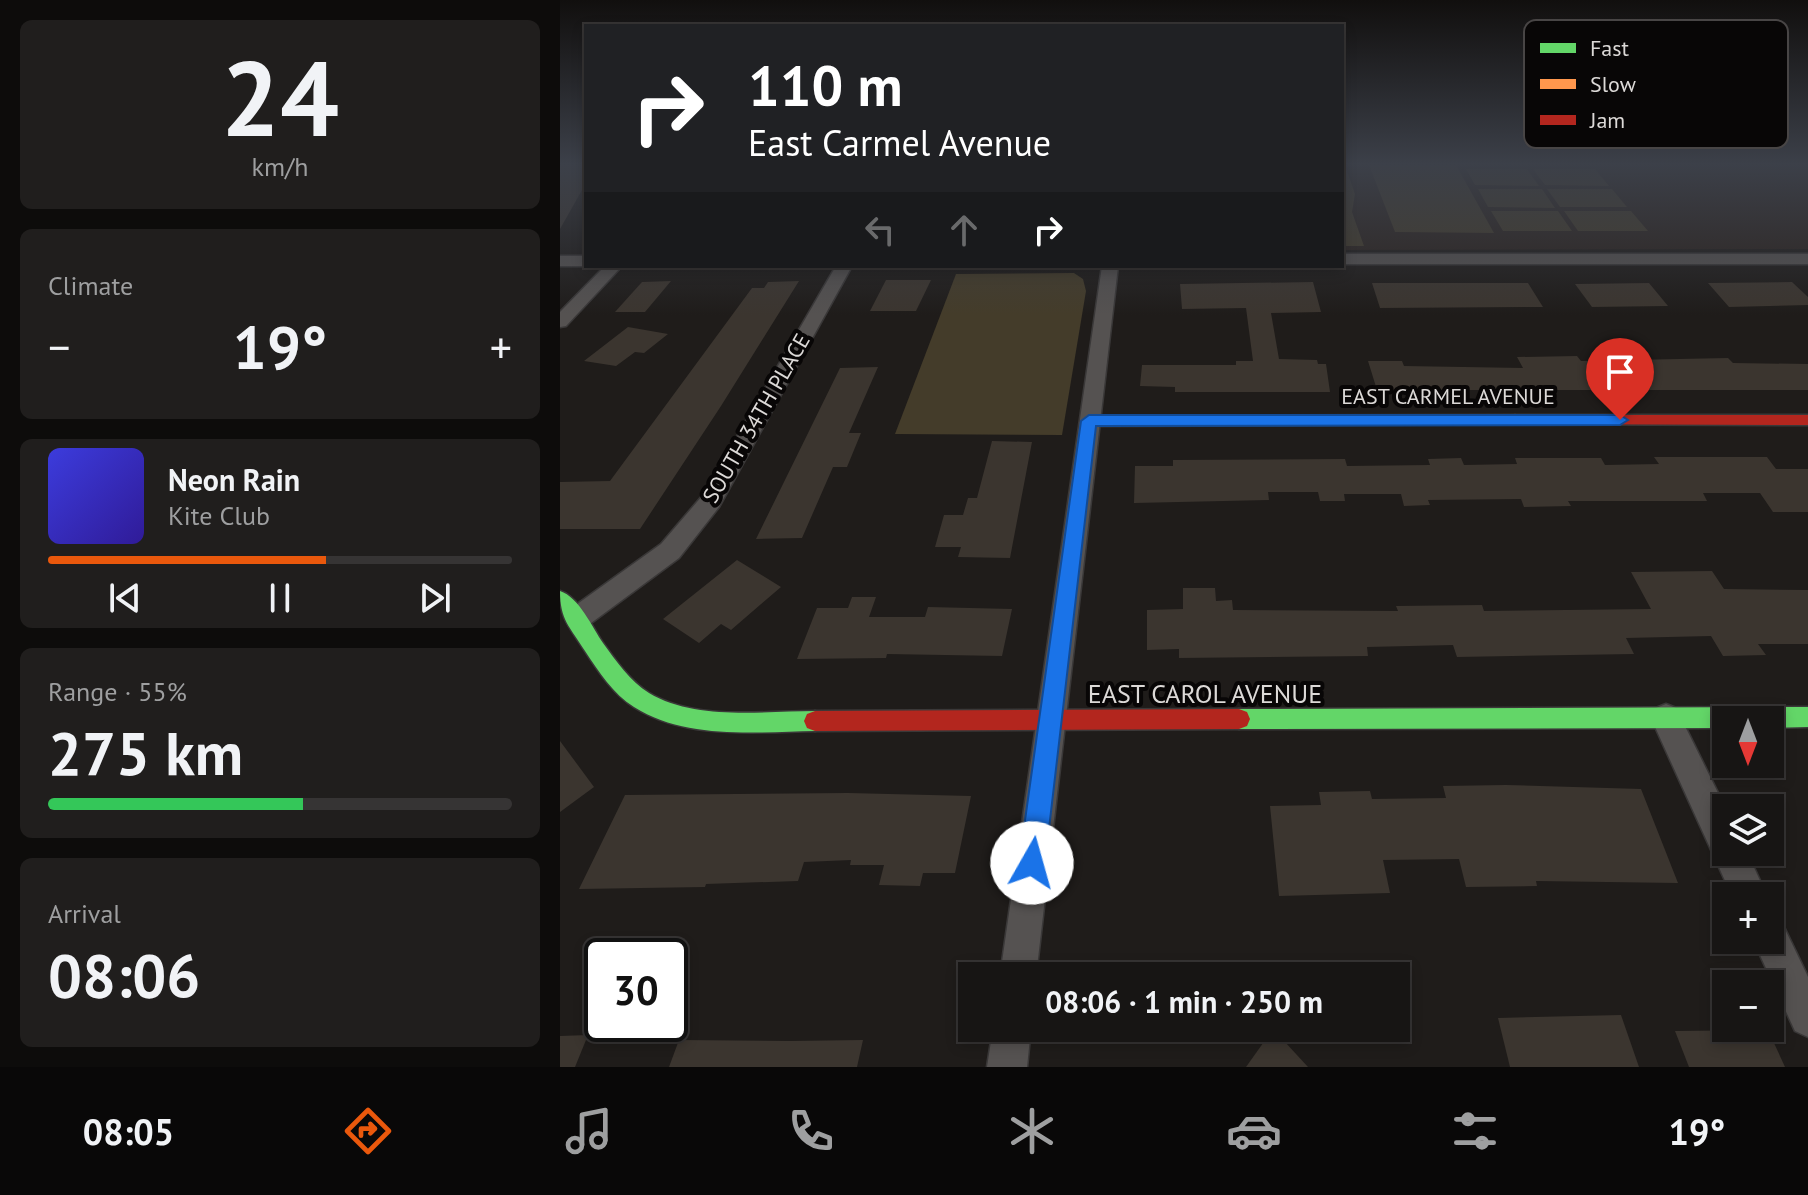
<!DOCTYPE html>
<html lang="en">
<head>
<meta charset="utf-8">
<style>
	:root { --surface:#171514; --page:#201e1d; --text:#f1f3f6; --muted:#9e9fa0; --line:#363434; --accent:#ea580c }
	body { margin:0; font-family:"PT Sans",sans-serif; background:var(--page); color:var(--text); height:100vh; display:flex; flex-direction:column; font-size:30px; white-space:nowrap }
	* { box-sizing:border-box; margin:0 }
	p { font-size:26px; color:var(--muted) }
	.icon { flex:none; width:44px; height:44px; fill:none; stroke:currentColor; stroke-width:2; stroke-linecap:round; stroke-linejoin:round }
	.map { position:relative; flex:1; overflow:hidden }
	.details { display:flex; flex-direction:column; gap:20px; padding:20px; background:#0d0c0b; width:560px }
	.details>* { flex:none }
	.banner { position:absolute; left:24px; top:24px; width:760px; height:244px; border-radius:0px; box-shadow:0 4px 12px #0003,0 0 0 2px var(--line); background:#202124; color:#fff; overflow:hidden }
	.needle { width:52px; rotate:180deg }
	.tools { position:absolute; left:1152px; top:706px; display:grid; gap:16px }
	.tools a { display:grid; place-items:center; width:72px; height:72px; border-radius:0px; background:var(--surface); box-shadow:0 4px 12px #0003,0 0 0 2px var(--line); font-size:40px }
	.speed { position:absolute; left:24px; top:938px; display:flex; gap:16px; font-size:40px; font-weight:700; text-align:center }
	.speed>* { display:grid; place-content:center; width:104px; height:104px; border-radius:50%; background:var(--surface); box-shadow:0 4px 12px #0003,0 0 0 2px var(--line); line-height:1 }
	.speed .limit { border:4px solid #111; border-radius:12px; background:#fff; color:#111 }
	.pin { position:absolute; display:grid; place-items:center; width:68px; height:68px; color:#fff; margin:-82px -34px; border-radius:50% 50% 50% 0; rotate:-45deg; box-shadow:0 0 8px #0007 }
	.pin .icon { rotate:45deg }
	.me { position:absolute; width:88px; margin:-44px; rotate:7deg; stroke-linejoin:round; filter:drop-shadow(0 0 6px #0008) }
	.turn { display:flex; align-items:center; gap:28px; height:168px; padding:0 32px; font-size:36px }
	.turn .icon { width:104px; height:104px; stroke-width:2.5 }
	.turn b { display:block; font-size:56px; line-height:68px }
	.lanes { display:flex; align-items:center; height:76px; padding:0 32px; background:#0003; justify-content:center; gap:40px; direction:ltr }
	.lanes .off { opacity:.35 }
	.big { font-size:60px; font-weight:600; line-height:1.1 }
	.details .card { flex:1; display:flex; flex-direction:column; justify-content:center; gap:12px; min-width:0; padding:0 28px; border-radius:12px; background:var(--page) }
	.details .dial { align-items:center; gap:0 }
	.dial b { font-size:104px; line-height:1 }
	.song { display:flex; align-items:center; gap:24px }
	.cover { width:96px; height:96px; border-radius:12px; background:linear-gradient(135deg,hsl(240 70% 55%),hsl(250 70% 35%)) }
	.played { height:8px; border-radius:4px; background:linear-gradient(90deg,var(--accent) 60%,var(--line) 60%) }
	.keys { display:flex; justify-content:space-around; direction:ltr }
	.heat { display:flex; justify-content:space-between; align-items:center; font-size:44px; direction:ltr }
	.charge { height:12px; border-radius:6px; background:linear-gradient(90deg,#34c759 55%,var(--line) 0) }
	.trip { position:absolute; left:398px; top:962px; width:452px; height:80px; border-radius:0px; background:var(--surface); box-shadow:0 4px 12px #0003,0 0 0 2px var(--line); font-weight:600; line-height:80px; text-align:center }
	.tab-bar { display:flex; height:128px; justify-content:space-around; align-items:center; background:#090808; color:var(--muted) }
	.tab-bar .icon { width:56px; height:56px }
	.tab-bar .active { color:var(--accent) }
	.tab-bar b { font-size:36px; color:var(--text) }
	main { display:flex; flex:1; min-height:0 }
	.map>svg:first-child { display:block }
	.built { fill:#2b221d }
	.green { fill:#443c2a }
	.building { fill:#3b352f }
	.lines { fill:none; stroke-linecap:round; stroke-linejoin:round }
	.street-casing { stroke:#3a3838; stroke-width:3 }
	.fast-casing { stroke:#3a3838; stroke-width:3 }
	.slow-casing { stroke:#3a3838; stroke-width:3 }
	.jam-casing { stroke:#3a3838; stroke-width:3 }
	.street { fill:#555251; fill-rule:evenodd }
	.fast { fill:#63d668; fill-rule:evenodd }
	.slow { fill:#ff974d; fill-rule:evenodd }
	.jam { fill:#b3261e; fill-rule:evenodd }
	.route { fill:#1a73e8; stroke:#114b97; stroke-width:2 }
	.labels { text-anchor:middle; stroke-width:8; stroke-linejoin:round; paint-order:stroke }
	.street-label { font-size:22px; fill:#dcd9d7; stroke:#080606 }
	.near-street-label { font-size:26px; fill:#dcd9d7; stroke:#080606 }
	.key { fill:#080606; stroke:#484545; stroke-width:2 }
	.key-label { font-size:22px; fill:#dcd9d7 }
</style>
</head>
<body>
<main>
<section class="details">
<div class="card dial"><b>24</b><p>km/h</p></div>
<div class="card"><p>Climate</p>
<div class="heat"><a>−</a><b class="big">19°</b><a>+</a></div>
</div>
<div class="card">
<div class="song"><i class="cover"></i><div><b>Neon Rain</b><p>Kite Club</p></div></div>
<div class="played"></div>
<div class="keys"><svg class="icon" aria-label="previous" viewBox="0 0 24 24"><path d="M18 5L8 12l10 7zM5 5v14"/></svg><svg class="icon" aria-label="pause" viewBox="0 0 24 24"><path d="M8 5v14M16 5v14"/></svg><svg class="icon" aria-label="next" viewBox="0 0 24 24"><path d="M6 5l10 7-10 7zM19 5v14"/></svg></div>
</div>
<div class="card"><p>Range · 55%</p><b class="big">275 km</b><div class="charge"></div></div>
<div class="card"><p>Arrival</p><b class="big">08:06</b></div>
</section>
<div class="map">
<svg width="1248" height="1067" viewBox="0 0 1248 1067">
	<rect width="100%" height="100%" fill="#1f1c1a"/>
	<path class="built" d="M782,165H1248V249L782,250Z"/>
	<g class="green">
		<path d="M782,165H785L795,194L792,212L804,246H782Z"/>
		<path d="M809,165H896L934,233L835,232Z"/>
		<path d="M906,169H967L979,186L915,185Z"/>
		<path d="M973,169H1035L1049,186L985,185Z"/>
		<path d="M918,189H982L995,208L928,207Z"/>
		<path d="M987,189H1052L1067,207H1000Z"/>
		<path d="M931,211H998L1012,231H943Z"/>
		<path d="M1004,211H1071L1088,231H1018Z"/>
		<path d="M514,273L523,279L526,291L502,435L335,434L396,274Z"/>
	</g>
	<g class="building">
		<path d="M0,165H26V183L0,229Z"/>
		<path d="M326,280H371L356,311H310Z"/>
		<path d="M111,281L85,312H55L82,282Z"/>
		<path d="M239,281L161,406L80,529H0V482L50,481L192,288H204L208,282Z"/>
		<path d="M753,282L761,312L711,313L719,359L757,360L758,364H766L770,392H615V387L580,386L582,365H676V361H693L686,308L622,309L620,284Z"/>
		<path d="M1232,282L1248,297V305L1169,307L1148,283Z"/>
		<path d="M812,283H968L983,307L820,308Z"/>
		<path d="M1089,283L1108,306L1032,307L1015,284Z"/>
		<path d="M68,327L108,334L84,353L75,352L56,366L24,361Z"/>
		<path d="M1017,356L1021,361L1168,358L1173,363L1248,364V390H817L808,361H842L844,366L963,368L957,357Z"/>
		<path d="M318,367L289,433H301L287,467H273L242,538L196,539L280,368Z"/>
		<path d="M432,441L472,442L450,558L398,557L401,547H375L384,515H403L408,498H417Z"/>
		<path d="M1094,457H1207L1216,469H1248V512H1213L1200,493H1143L1147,501H1008L1011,506L964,507L961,499L868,500L870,505L844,506L841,494H784L785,501H760L758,492H708L709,500L574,503L575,466H613V460L785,459L787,466L870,465L868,459L901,458L904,465L957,464L955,458H1041L1045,465L1099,464Z"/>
		<path d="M177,560L221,587L171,630L161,624L139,643L103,619Z"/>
		<path d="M1152,571L1164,589L1248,590V644H1198L1206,655L1163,656L1151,636L1066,638L1074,654L897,657L893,645L807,647L808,656L619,658V649L587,650V610L623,609V588H655L656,601L672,600L673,610L838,611L836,606L922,605L924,611L1091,609L1071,572Z"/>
		<path d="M292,597H316L309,617H365L368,607L452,609L442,656L327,654L326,658L237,659L257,608H288Z"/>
		<path d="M0,741L34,787L0,812Z"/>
		<path d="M946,785L1081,789L1118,883L976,881L977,886L906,887L899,859L823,860L830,893L719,896L710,806L761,805L759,792L810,791L812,799L886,798L883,786Z"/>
		<path d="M288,793L411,796L395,873H363L360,886L319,885L324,865H290L291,860L244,862L238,881L146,884L145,887L19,889L65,795Z"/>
		<path d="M1061,1015L1079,1067H950L938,1018Z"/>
		<path d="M713,1029L748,1067H686Z"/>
		<path d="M1208,1030L1225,1067H1129L1115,1031Z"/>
		<path d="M28,1035L15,1067H0V1036Z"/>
		<path d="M119,1040L230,1041L303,1040L297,1067H109Z"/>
	</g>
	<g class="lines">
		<defs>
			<g id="street">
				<rect x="782" y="254" width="466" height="10"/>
				<rect x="0" y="256" width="26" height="10"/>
				<path d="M45,266H62L6,326L0,327V312Z"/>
				<path d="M276,266H292L159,507L119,558L27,626L18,629L9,626L5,618L9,610L101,544L143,495Z"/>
				<path d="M542,266H558L476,976H440Z"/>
				<path d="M1106,704L1116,708L1166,809V852H1187L1207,896H1172L1091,718L1096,708Z"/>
				<path d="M1210,920L1223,925L1248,977V1037L1235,1031L1193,940H1210Z"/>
				<path d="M433,1028H471L467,1067H427Z"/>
			</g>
			<g id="fast">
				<path d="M0,591C19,597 32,627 43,643C56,661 70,681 89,693C136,721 203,711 255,711L263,714L266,721L263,728L255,731C196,732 126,740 74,707C53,694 39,672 25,651C10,627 0,620 0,591Z"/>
				<path d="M1248,707V727L1210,728V720H1166V728L679,729L671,726L668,719L671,712L679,709Z"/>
			</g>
			<path id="slow" d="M955,415L963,420L960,424L529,426L521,421L529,416Z"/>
			<g id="jam">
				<path d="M955,415H1248V425L950,424L947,420Z"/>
				<path d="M679,709L687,712L690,719L687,726L679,729L255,731L247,728L244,721L247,714L255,711Z"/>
			</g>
		</defs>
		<use href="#street" class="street-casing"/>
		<use href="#fast" class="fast-casing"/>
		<use href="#slow" class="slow-casing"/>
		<use href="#jam" class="jam-casing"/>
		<use href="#street" class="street"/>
		<use href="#fast" class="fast"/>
		<use href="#slow" class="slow"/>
		<use href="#jam" class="jam"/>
	</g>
	<linearGradient id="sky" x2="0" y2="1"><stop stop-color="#110f0e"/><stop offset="0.52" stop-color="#3c4049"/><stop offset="1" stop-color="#3c4049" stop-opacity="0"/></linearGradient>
	<rect width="1248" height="315" fill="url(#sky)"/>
	<path class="route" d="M529,415H1060L1068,420L1060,425L536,426L485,863L481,872L472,875L463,872L459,863L521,421Z"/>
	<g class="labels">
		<g class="street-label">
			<text x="888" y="404">EAST CARMEL AVENUE</text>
			<text transform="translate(196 418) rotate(-60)" y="8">SOUTH 34TH PLACE</text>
		</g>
		<g class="near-street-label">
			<text x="645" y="703">EAST CAROL AVENUE</text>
		</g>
	</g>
	<rect x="964" y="20" width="264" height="128" rx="12" class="key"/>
	<rect x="980" y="43" width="36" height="10" fill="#63d668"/>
	<rect x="980" y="79" width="36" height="10" fill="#ff974d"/>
	<rect x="980" y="115" width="36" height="10" fill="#b3261e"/>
	<g class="key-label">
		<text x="1030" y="56">Fast</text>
		<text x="1030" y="92">Slow</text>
		<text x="1030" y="128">Jam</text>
	</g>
</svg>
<div class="tools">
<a><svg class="needle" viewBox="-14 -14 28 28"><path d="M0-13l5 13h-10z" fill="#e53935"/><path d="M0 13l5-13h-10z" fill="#9e9fa0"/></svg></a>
<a><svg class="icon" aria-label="layers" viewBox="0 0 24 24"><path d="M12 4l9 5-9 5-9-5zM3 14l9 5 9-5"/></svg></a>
<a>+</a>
<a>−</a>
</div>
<div class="speed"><div class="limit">30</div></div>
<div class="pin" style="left:1060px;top:420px;background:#d93025"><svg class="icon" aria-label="arrive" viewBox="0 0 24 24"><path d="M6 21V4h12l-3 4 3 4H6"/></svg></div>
<svg class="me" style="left:472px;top:863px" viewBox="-20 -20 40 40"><circle r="19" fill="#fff"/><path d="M0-13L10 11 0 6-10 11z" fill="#1a73e8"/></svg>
<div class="trip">08:06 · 1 min · 250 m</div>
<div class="banner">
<div class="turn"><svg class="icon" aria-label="right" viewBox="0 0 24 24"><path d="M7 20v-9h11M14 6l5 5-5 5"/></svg><div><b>110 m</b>East Carmel Avenue</div></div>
<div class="lanes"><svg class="icon off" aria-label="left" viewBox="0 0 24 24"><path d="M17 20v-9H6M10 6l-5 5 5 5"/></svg><svg class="icon off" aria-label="ahead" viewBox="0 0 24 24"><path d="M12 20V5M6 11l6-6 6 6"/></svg><svg class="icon" aria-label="right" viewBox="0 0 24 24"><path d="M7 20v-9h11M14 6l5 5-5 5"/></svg></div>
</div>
</div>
</main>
<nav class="tab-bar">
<b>08:05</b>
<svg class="icon active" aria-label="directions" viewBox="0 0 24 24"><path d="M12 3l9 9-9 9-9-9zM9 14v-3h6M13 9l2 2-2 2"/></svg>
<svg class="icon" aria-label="music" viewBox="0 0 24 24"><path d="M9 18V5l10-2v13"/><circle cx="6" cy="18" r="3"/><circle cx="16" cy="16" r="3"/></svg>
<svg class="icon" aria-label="phone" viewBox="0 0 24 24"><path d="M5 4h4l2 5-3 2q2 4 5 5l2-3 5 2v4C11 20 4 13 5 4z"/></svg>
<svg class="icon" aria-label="climate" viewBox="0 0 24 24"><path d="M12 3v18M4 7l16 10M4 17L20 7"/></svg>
<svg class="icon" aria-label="car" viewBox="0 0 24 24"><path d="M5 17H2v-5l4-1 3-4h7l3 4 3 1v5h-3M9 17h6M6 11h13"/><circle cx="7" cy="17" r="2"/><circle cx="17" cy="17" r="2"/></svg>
<svg class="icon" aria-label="filters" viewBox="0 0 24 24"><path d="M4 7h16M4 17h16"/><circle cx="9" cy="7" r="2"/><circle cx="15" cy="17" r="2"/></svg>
<b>19°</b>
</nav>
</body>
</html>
